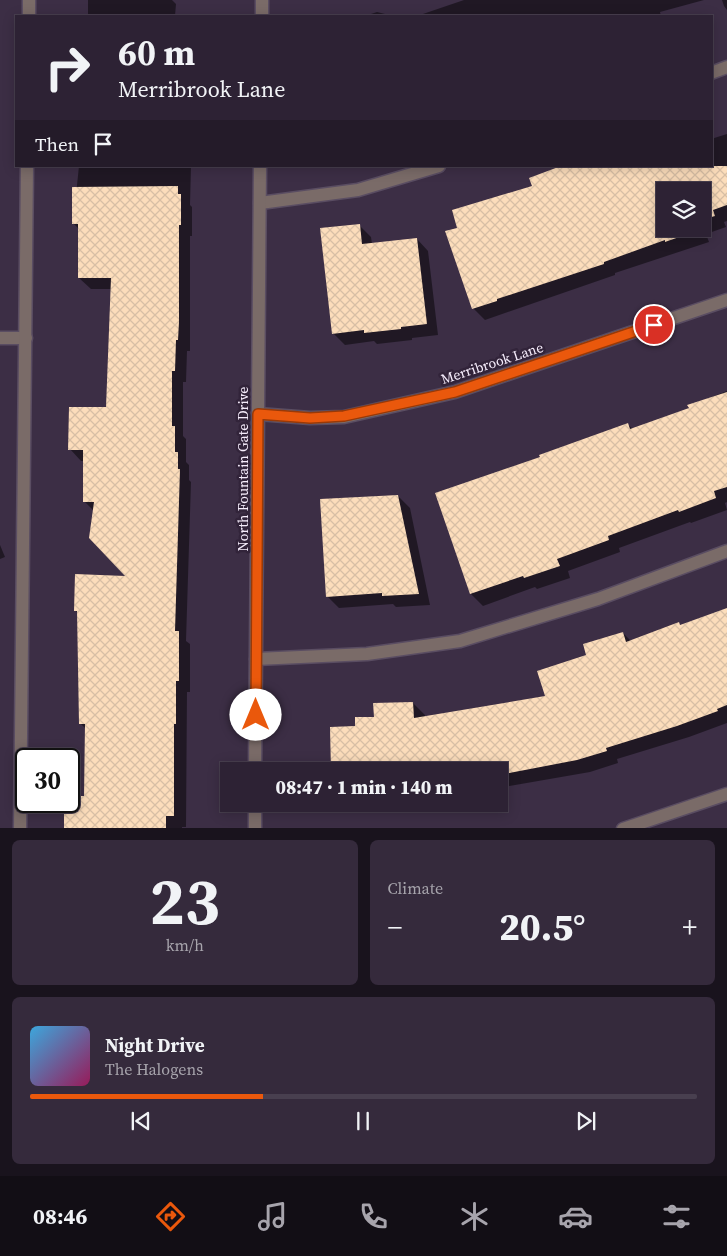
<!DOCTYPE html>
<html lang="en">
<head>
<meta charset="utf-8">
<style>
	:root { --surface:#2d2234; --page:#352a3c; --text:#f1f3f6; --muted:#a7a4ac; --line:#483f4f; --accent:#ea580c }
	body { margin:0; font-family:"Source Serif 4",serif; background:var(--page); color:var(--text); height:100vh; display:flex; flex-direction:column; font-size:19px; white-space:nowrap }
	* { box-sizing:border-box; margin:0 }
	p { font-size:16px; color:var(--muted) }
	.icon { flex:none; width:28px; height:28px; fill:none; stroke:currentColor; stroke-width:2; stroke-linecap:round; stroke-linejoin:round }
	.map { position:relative; height:828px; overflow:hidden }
	.drawer { display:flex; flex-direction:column; gap:12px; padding:12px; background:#19131d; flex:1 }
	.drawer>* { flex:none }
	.guide { position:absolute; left:15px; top:15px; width:698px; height:152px; border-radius:0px; box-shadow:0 2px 12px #0003,0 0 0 1px var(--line); background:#2d2234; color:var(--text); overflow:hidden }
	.controls { position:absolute; left:656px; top:182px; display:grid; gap:10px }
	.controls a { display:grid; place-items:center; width:55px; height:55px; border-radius:0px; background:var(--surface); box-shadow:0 2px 12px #0003,0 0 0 1px var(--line); font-size:25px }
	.speed { position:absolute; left:15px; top:748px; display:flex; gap:10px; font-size:25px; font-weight:700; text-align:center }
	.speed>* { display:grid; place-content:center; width:65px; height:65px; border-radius:50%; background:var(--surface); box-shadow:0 2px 12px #0003,0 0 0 1px var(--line); line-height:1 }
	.speed .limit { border:2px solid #111; border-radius:8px; background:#fff; color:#111 }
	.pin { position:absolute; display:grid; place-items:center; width:42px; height:42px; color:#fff; margin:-21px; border:2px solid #fff; border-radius:50%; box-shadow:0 1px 5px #0007 }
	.me { position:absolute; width:55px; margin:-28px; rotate:0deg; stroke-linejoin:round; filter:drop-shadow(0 0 4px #0008) }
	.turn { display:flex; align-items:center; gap:18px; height:105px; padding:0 20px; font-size:22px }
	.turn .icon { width:65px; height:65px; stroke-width:2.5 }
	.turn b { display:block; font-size:35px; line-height:42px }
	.then { display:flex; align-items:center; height:48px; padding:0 20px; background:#0003; gap:10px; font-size:19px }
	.big { font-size:38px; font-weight:800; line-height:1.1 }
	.drawer .tile { flex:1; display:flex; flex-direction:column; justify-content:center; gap:8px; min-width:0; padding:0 18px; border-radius:8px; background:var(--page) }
	.drawer .dial { align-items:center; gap:0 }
	.dial b { font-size:65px; line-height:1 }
	.song { display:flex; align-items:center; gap:15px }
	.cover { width:60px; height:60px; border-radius:8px; background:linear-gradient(135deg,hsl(200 70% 55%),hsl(330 70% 35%)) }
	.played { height:5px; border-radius:2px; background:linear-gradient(90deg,var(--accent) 35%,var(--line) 35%) }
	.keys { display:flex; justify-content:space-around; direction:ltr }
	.heat { display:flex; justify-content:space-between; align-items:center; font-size:28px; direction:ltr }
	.drawer .tiles { flex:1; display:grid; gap:12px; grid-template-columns:1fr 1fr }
	.tile:last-child { grid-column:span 2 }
	.trip { position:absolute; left:220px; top:762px; width:288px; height:50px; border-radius:0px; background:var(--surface); box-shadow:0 2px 12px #0003,0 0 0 1px var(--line); font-weight:800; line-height:50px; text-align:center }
	.menu { display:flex; height:80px; justify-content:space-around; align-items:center; background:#120e15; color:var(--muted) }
	.menu .icon { width:35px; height:35px }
	.menu .on { color:var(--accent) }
	.menu b { font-size:22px; color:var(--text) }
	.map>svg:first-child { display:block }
	.shadow { fill:#0007; fill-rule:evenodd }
	.building { fill:url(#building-cross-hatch) }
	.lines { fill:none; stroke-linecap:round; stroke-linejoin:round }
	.minor-casing { stroke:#5a4d62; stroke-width:15 }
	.minor { stroke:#7a6b68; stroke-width:12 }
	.route-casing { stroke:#983908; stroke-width:12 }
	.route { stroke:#ea580c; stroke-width:9 }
	.labels { text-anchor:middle; stroke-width:5; stroke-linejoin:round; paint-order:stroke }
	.street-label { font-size:14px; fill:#f6edfc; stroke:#32243a }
</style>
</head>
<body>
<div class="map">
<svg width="727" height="829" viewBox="0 0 727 829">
	<defs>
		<pattern id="building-cross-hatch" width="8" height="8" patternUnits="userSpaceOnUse" patternTransform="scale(1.25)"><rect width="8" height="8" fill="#fcddbb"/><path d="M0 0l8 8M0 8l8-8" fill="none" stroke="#d8bfa5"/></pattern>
	</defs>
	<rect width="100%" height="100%" fill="#3c2e45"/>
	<g class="shadow">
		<path d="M88,0H172L176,4L175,16H82H88Z"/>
		<path d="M464,0H704L660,12L661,16H417Z"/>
		<path d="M722,0H727V10L724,6Z"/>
		<path d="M377,12L393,16H365Z"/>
		<path d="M727,134V221L724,222L726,227L706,234L709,242L615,273V275L485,320L473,308L447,232L711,166V139ZM665,191H702V229H665Z"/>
		<path d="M79,166H191L190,205L192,207V236H190V351H187L186,382H183V436L186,439V462L189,465V480L191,482L186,641L190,644V692H187L186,827H182V829H65L69,797H85L86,729L80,723L78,613L75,610L128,577L94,511L84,501V461H81L70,449L107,409L112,289H91L79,278V229L73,223Z"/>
		<path d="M359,225L371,237L372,244L417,239L428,251L438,335L412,338V340L377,344L374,341L345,345L333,333Z"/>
		<path d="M727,391V502L725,503L727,510L691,523L690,522L619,548L620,552L568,571L570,578L537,589L535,587L483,606L471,594L436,494L541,457L627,424L633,429L690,409L689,406Z"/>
		<path d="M398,496L410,508L430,605L396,607L393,604L339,608L327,596Z"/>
		<path d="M0,545L5,557L0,559Z"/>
		<path d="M727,609V723L689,737L617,759L618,763L590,772L504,787H499V771H333L331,728L356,727L413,703L425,715V718L546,697L588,656L623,633L631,641L681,626Z"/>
		<path d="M360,804H427V805L363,807Z"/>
	</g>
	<g class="building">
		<path d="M561,166H727V205L713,210L715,216L702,220V191H665V229L699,230L665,242V240L604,262V264L497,299V301L472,309L445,231L457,228L452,210L532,186L529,178Z"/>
		<path d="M178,186V194H181V225H179V322L178,340H176L175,371H172V426H175V452H178V469H180L175,631H179V681H176V724H174V816H166V829H64V801H69V796H84L85,724H79L77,611H74L75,574L125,576L89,538L94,502H83V450H68L69,407H106L111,278H78V224H72V187Z"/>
		<path d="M360,224L362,244L417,238L427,324L401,327V329L364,333V330L332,334L320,228Z"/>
		<path d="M727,392V487L714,491L716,498L679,512L678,510L608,536L609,540L557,559L560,566L524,578L523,576L470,594L435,493L540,457L539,455L628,423L630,429L689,408L687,405Z"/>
		<path d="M398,495L419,594L382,596V593L326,597L320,499Z"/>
		<path d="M727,608V705L717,709L718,711L677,726L606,748L607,751L577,760L499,775V771H331L330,727L355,726V717H374L373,703L413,702L414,718L545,696L537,671L586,655L583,644L623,632L626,642L679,622L680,625Z"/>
	</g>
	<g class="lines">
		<defs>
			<g id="minor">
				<path d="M29,16V0"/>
				<path d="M262,16V0"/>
				<path d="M711,73L727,67"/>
				<path d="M260,203L358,190L439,166"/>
				<path d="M0,338H26"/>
				<path d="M258,414L310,418L344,417L455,392L727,300"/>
				<path d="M256,659L367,654L460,641L598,599L727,551"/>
				<path d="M255,771L260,166"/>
				<path d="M20,829L27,166"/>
				<path d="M255,829V804"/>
				<path d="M623,829L727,794"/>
			</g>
		</defs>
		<use href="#minor" class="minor-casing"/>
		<use href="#minor" class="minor"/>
	</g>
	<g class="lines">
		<defs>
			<path id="route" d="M256,715L258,414L310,418L344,416L455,392L654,325"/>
		</defs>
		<use href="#route" class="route-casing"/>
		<use href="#route" class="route"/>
	</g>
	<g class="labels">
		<g class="street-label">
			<text transform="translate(492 363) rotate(-18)" y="5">Merribrook Lane</text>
			<text transform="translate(243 469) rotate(-90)" y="5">North Fountain Gate Drive</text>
		</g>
	</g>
</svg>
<div class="controls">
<a><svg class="icon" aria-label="layers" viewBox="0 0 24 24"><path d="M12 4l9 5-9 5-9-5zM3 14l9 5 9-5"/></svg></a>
</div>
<div class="speed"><div class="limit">30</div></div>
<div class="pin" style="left:654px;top:325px;background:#d93025"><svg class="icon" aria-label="arrive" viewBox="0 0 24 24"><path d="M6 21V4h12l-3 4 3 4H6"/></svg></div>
<svg class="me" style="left:256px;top:715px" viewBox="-20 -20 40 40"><circle r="19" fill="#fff"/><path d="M0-13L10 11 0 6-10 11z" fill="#ea580c"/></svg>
<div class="trip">08:47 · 1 min · 140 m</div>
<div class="guide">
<div class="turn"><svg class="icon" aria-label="right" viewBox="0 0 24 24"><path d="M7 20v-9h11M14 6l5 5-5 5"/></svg><div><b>60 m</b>Merribrook Lane</div></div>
<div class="then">Then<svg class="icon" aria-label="arrive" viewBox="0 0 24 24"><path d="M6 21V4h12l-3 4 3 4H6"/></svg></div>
</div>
</div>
<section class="drawer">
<div class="tiles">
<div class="tile dial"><b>23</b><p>km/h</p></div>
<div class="tile"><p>Climate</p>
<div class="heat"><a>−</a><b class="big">20.5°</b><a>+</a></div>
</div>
<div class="tile">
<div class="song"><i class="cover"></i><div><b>Night Drive</b><p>The Halogens</p></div></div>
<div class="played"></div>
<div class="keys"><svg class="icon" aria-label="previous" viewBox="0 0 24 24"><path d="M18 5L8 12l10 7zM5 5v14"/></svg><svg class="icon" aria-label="pause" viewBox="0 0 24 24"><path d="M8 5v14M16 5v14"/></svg><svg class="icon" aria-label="next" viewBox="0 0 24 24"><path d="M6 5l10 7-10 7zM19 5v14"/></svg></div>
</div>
</div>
</section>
<nav class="menu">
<b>08:46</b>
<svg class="icon on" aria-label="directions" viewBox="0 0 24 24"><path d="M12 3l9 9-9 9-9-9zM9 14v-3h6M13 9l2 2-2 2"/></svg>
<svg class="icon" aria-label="music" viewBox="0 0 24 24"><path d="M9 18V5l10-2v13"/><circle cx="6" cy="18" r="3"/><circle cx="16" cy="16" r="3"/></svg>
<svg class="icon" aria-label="phone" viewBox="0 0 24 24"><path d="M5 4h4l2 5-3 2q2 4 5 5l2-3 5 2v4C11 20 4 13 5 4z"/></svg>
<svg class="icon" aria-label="climate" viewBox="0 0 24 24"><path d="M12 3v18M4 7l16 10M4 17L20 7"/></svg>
<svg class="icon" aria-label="car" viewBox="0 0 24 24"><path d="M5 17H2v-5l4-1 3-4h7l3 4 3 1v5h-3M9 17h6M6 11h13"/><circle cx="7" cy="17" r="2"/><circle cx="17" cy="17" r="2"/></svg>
<svg class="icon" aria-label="filters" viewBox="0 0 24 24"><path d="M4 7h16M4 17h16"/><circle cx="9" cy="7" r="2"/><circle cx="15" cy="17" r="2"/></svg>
</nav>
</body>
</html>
